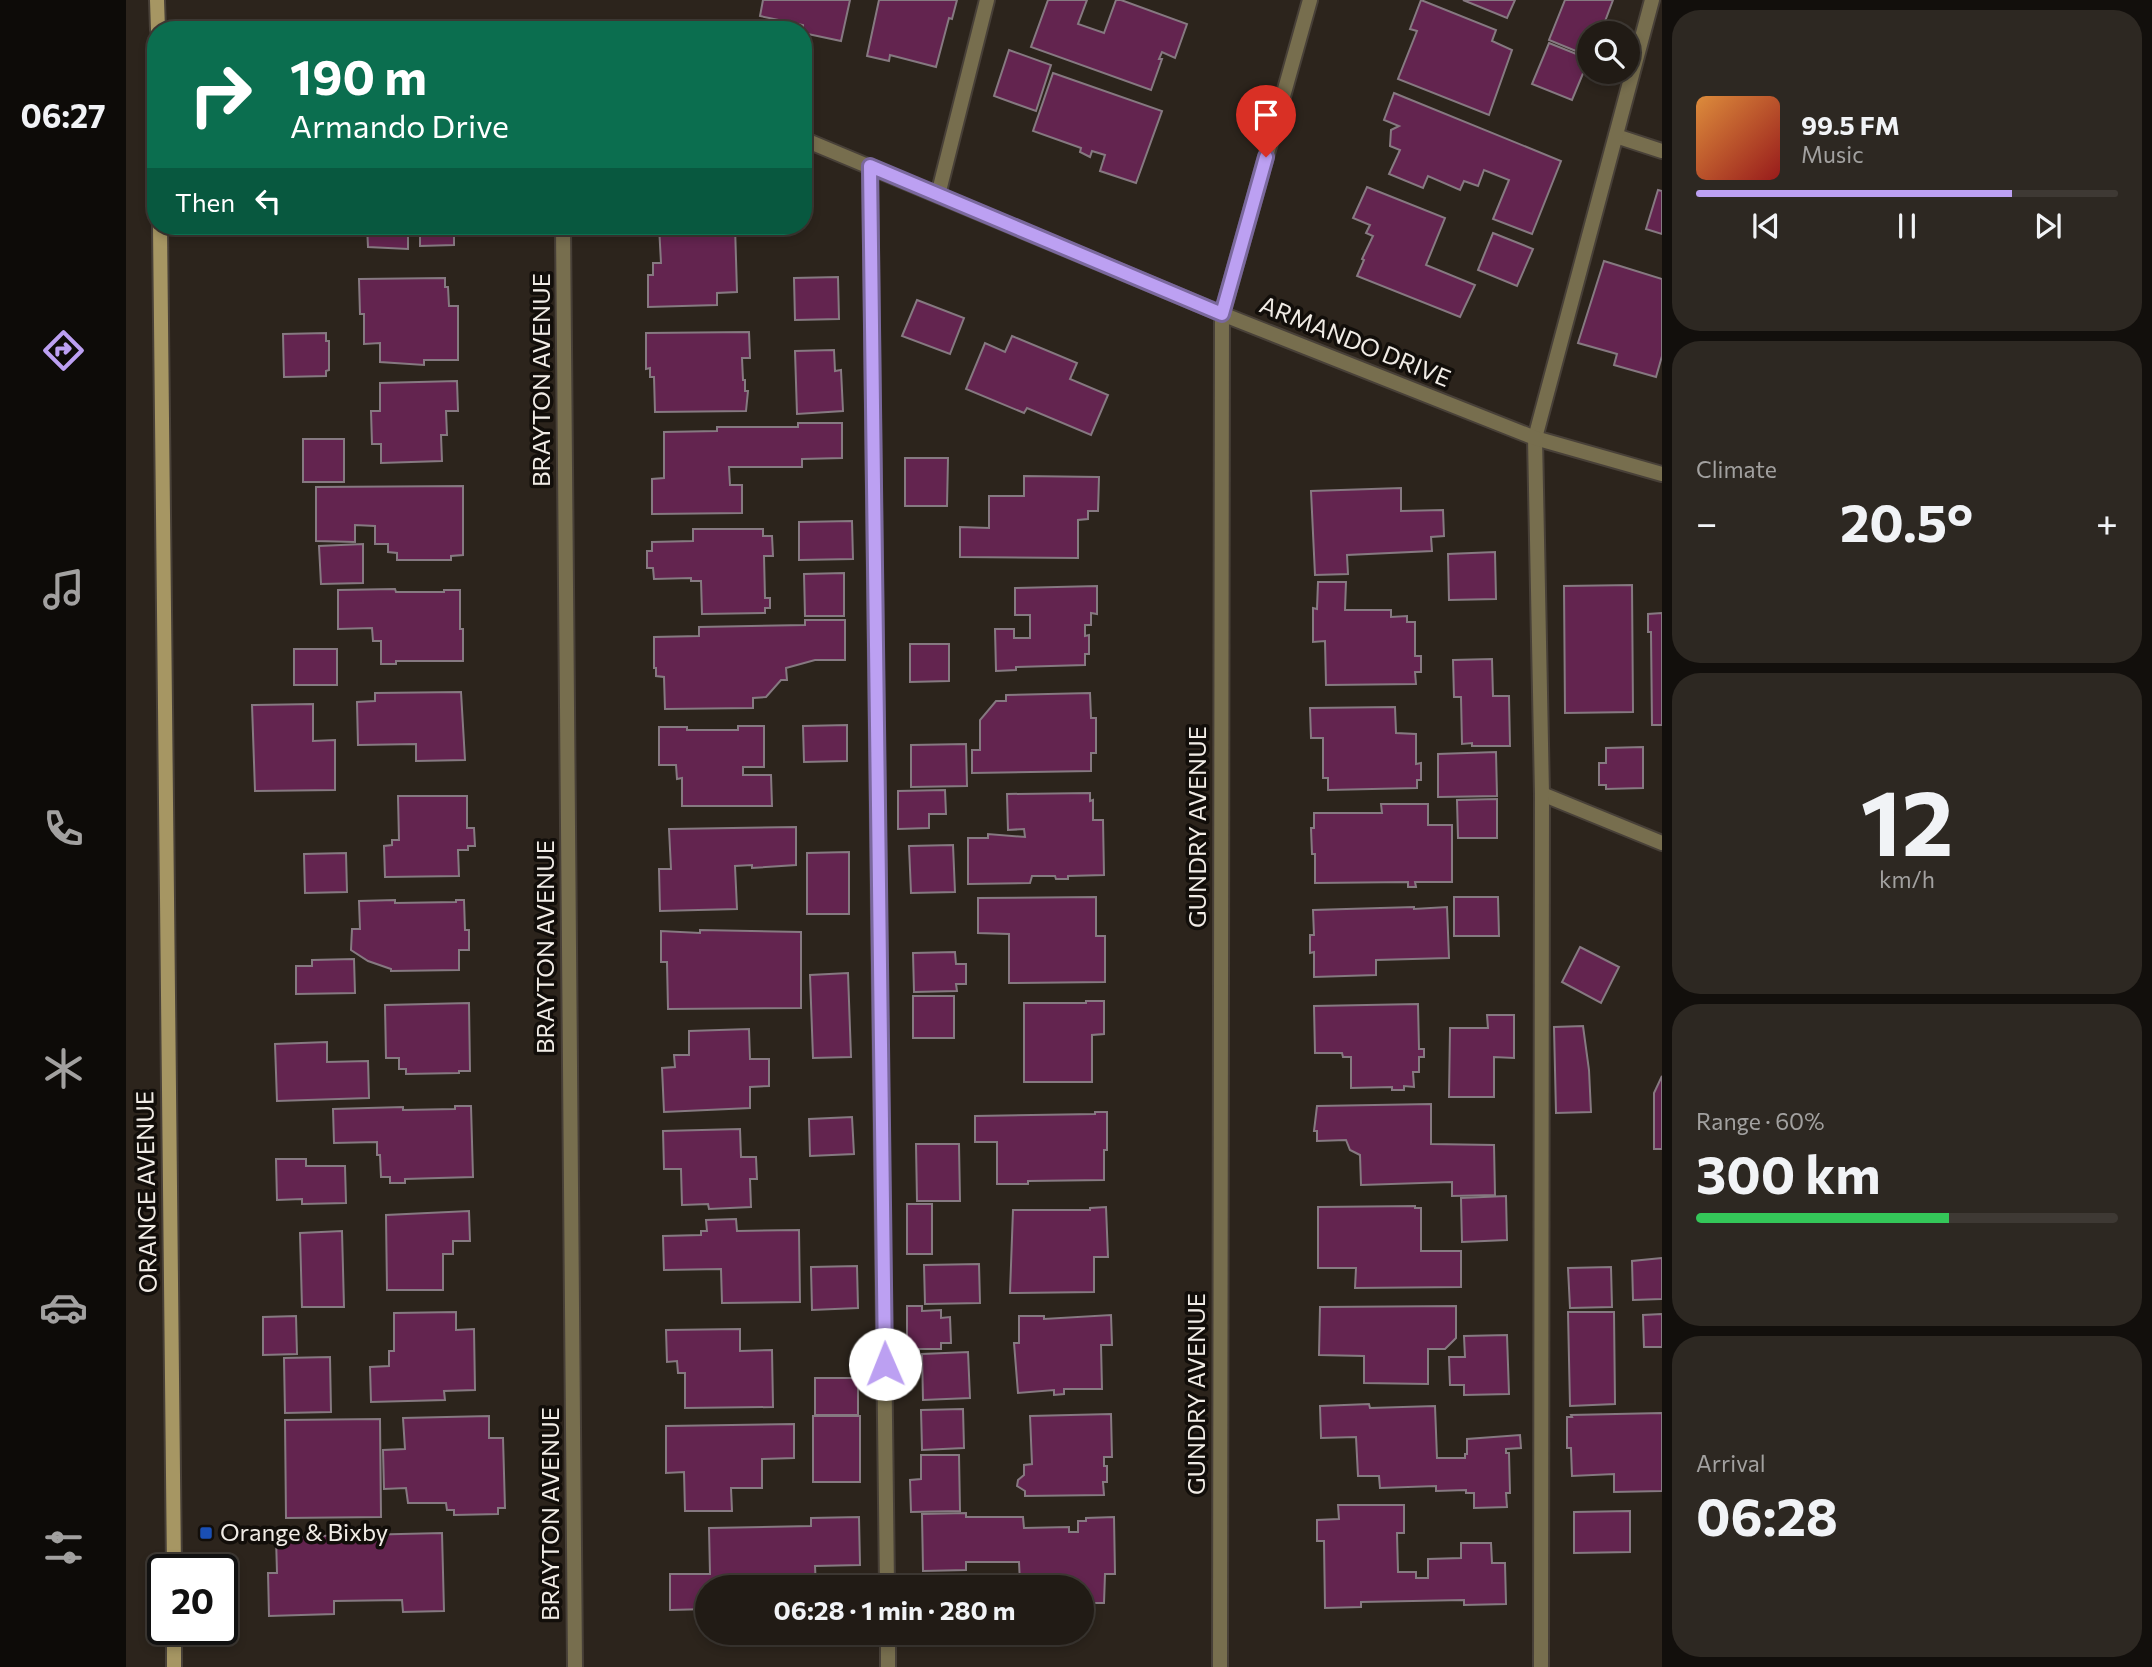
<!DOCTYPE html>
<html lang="en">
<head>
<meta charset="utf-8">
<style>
	:root { --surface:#211b15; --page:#2d2822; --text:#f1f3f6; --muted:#a2a1a0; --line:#3e3934; --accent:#bca0f2 }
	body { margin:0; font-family:Commissioner,sans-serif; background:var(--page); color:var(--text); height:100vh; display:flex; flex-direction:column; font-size:26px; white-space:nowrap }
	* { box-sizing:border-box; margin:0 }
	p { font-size:23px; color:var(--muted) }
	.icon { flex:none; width:38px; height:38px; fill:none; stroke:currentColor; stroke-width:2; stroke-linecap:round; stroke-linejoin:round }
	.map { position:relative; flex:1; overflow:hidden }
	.drawer { display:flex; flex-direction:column; gap:10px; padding:10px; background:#120f0c; width:490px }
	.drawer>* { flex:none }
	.guide { position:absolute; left:21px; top:21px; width:665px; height:214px; border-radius:28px; box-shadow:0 4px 10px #0003,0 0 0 2px var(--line); background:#0b6e4f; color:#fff; overflow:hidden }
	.tools { position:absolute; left:1451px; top:21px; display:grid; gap:14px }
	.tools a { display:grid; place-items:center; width:63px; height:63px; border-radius:50%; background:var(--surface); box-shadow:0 4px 10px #0003,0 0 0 2px var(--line); font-size:35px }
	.speed { position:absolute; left:21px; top:1554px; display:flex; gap:14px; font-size:35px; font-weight:700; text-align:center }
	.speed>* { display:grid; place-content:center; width:91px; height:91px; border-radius:50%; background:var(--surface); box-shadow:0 4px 10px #0003,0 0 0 2px var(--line); line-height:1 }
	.speed .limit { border:4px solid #111; border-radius:10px; background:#fff; color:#111 }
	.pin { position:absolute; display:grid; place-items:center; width:60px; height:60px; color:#fff; margin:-72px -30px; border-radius:50% 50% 50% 0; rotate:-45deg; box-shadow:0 0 7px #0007 }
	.pin .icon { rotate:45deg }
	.me { position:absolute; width:77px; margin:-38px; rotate:359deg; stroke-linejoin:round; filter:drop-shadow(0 0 5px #0008) }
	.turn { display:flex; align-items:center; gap:24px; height:147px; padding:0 28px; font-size:32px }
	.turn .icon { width:91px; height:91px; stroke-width:2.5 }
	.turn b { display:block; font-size:49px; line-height:60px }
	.then { display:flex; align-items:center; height:66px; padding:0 28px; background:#0003; gap:14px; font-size:26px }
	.big { font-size:52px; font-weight:700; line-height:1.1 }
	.drawer .tile { flex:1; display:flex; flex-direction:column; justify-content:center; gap:10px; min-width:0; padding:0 24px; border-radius:28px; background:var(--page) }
	.drawer .dial { align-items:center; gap:0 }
	.dial b { font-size:91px; line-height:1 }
	.song { display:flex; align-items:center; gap:21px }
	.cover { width:84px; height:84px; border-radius:10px; background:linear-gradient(135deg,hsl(30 70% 55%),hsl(0 70% 35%)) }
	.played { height:7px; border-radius:4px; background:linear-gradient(90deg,var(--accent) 75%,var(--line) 75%) }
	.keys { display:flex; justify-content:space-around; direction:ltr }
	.heat { display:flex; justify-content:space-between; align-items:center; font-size:38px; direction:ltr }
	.charge { height:10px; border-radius:5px; background:linear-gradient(90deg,#34c759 60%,var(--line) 0) }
	.trip { position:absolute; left:569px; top:1575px; width:399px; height:70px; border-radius:35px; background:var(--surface); box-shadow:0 4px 10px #0003,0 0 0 2px var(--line); font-weight:700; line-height:70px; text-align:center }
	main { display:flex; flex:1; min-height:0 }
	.tabs { display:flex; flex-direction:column; width:126px; justify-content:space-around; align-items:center; background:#0d0b08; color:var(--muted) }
	.tabs .icon { width:49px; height:49px }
	.tabs .active { color:var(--accent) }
	.tabs b { font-size:32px; color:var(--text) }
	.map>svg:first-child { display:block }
	.building { fill:#63244f; stroke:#867981; stroke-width:2 }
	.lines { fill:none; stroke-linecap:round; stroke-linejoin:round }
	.lane-casing { stroke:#484038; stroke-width:18 }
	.street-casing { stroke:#484038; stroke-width:18 }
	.secondary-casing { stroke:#484038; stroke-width:18 }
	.lane { stroke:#776e4e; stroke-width:14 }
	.street { stroke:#776e4e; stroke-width:14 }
	.secondary { stroke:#a69663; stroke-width:14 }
	.route-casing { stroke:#7a689d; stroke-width:18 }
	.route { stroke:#bca0f2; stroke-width:12 }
	.transit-dot { fill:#1a4fb4; stroke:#120e0a; stroke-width:2.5 }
	.labels { text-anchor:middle; stroke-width:7; stroke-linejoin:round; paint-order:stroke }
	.street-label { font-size:24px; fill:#f1ece6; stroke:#120e0a }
	.poi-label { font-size:24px; fill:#f1ece6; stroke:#120e0a; text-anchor:start }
</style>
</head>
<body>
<main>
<nav class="tabs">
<b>06:27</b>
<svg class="icon active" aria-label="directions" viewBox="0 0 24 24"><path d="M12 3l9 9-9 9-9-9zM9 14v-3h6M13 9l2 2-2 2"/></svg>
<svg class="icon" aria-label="music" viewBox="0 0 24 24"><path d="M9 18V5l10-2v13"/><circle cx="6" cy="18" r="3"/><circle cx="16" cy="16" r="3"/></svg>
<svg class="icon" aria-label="phone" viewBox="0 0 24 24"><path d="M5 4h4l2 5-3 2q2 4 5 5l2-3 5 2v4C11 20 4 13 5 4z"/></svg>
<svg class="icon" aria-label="climate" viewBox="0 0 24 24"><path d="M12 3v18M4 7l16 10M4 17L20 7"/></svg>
<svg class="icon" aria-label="car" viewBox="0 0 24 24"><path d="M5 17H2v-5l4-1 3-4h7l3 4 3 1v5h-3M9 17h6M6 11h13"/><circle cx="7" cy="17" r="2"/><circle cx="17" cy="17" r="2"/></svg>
<svg class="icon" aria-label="filters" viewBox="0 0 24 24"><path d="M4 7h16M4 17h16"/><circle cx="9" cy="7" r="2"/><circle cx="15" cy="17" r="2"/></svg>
</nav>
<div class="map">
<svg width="1536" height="1667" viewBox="0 0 1536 1667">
	<rect width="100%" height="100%" fill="#2c241c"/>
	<g class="building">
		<path d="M637,0H724L715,41L677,33V25L634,16Z"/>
		<path d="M753,0H831L826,19L823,18L810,67L764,55L763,61L741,56Z"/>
		<path d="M922,0H961L952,24L978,33L990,0H995L1061,24L1049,58L1036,52L1033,59H1036L1025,90L905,47Z"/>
		<path d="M1295,0L1370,30L1366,41L1386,50L1363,115L1272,79L1291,31L1284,29Z"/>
		<path d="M1337,0H1389L1381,18Z"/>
		<path d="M1439,0H1487L1478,24L1475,22L1470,33H1463L1462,56L1423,40Z"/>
		<path d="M1423,43L1463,59L1446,100L1406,84Z"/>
		<path d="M883,50L925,65L910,111L868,96Z"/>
		<path d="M927,73L1036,111L1010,183L974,171L979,155L966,151L964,157L954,152L955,148L907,131Z"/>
		<path d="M1268,93L1435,161L1406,234L1367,219L1383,180L1358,170L1352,186L1338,181L1334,190L1302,176L1297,188L1263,174L1274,150L1264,146L1265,130L1273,126L1258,120Z"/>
		<path d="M1241,187L1319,218L1300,265L1349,285L1334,317L1231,276L1238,260L1236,259L1247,236L1240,233L1244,225L1227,218Z"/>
		<path d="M1532,190L1536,191V234L1520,229Z"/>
		<path d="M241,226H328V245L294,246V231H282V249L242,247Z"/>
		<path d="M533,226H609L611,292L591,293V305L522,307V275H527V263H535Z"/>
		<path d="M1367,233L1407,249L1391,286L1352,270Z"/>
		<path d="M1478,261L1536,279V356L1530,377L1488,365L1491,354L1452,343Z"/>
		<path d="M712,277L713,319L669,320L668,278Z"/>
		<path d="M319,278V287H322L323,306H332V360H298V365L254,362V343L238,344V314H234L233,279Z"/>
		<path d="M791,300L838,318L824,354L776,336Z"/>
		<path d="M623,332L624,358H616L617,380H619V391H622L620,411L529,412L528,377H524V368L520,369V333Z"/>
		<path d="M200,333V341H203V370L200,371V376L158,377L157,334Z"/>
		<path d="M886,336L951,363L944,379L982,395L965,435L901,408L898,413L840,389L859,343L879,352Z"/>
		<path d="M708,350L709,371L715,370L717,411L671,414L669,351Z"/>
		<path d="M331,381L332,411H320L321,435H315L316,461L255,463V444H246L245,411H254V383Z"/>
		<path d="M672,423H716V458L676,459V467H603L604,485H616V513L526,514V479L538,478V432L591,431V427H672Z"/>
		<rect x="177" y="439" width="41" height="43"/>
		<path d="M779,458H822L821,506H779Z"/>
		<path d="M898,476L973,477L972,511H962V519L952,520V558L834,557V527L863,528V496H898Z"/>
		<path d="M337,486V555L325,556V560H271V553L262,552V544H249V526L229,525V542L190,541V487Z"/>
		<path d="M1275,488V511L1317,510L1318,536L1305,537L1306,551L1221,555L1222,574L1189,575L1185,491Z"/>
		<path d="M726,521L727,559L673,560V522Z"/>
		<path d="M567,529H637V536H646L647,556H638L639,598H644V608H639V613L576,614L575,581H565V578L528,579L527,568H521V551H526V542L567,541Z"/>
		<path d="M237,544V583L195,584L193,546Z"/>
		<path d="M1369,552L1370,599L1323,600L1322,554Z"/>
		<path d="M718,573V616H679L678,574Z"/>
		<path d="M1192,582H1220L1219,610H1265V617L1281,616V622H1289V656H1295V672H1289L1290,684L1200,685L1199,641L1187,642V608L1191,609Z"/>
		<path d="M1506,585L1507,712L1439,713L1438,586Z"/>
		<path d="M971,586V614L965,613V625H959V636L963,635V654H959V665L890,667V670L870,671L869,629H888V638H904V615H889V588Z"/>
		<path d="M269,589L270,592H318V590H334V629H337V661H270V664H255V641H247L246,628L212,629V590Z"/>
		<path d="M1536,613V725H1526L1525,632H1522V614Z"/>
		<path d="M679,620H719V660H689L660,668L661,680H655L640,697L627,698V708L539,709L538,677L530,676V668H528V637L573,636V627L679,625Z"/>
		<path d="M784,644H823V681L784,682Z"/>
		<rect x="168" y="649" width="43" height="36"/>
		<path d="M1366,659L1367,696H1383L1384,746H1346V743L1336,744L1335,697H1328L1327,660Z"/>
		<path d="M335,692L339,760L290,761V744L232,745L231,702L249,701V693Z"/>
		<path d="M964,693L965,718H970V753H965V771L846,773V750H854V720L870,701H880V695Z"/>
		<path d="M187,704V741L209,740V790L129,791L126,705Z"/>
		<path d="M1269,707L1270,733L1290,734V764L1295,763V780H1291V788L1202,790V778H1197V738H1185L1184,708Z"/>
		<path d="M721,725V761L678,762L677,726Z"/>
		<path d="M612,726H638V767H617V775H645L646,806H556V778L551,779L550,765H533V727H561V730H612Z"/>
		<path d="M840,744L841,786L785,787V745Z"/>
		<path d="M1517,747V788L1480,789V785H1473V763H1480V748Z"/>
		<path d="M1370,752L1371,796L1312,797V754Z"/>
		<path d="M819,790L820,814H803V828L772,829V791Z"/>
		<path d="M964,793V801L967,800V820H977L978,875L942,876V879H930L929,876H906L904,883L842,884V838H862V834L899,837L898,829L882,830L881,794Z"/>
		<path d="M272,796H341V828H348L349,846H342V850H332L333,876L259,877L258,846L266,845V840H273Z"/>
		<path d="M1371,799V838H1332L1331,800Z"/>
		<path d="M1255,804H1302V825H1326V882H1289L1290,887H1282V882L1189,883V854H1186L1185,828H1188V813H1256Z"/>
		<path d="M670,827V865L626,868V865L609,866L611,909L534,911L533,869H545L543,829Z"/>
		<path d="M827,845L829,892L785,893L783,846Z"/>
		<path d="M723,852V914H681V853Z"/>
		<path d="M220,853L221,892L179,893L178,854Z"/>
		<path d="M970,897V936H979V982L883,983V934L852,933V898Z"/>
		<path d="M1328,897H1372L1373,936H1328Z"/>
		<path d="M269,900V903L330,902V900H338L339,930H343V950H333V970L265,971V969L242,961L225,950L226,929H234L233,901Z"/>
		<path d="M1288,907V909L1321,907L1323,958L1250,960V975L1188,977V952L1184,953V935H1188L1187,910Z"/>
		<path d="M574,930L675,932V1008L542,1009L541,962H535V931L574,933Z"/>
		<path d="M1454,947L1493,967L1475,1003L1436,982Z"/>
		<path d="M829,952L830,964H840V984H830L831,991L788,992L787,953Z"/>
		<path d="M228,959L229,993L170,994V966H186V960Z"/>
		<path d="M722,973L725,1057L687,1058L684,975Z"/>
		<rect x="787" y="996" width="41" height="42"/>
		<path d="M960,1001H978V1034L966,1035V1082H898V1003H960Z"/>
		<path d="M343,1003L344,1071H333V1073L280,1074V1069H273V1058H260L259,1005Z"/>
		<path d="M1292,1004L1293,1049H1298V1057H1293V1072H1287L1288,1087L1278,1086V1090H1266V1087L1225,1088V1057H1217L1216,1053H1189L1188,1006Z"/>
		<path d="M1361,1015H1388V1058L1368,1057V1097H1323L1324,1028H1362Z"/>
		<path d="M1457,1026L1463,1070L1465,1112L1430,1113L1428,1027Z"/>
		<path d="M623,1029L624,1059H643V1086L624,1087V1108L538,1112L536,1068L549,1067L548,1055H563V1031Z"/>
		<path d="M201,1042V1062L242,1061L243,1098L151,1101L149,1044Z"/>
		<path d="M1536,1076V1149H1528V1093Z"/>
		<path d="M1305,1104V1144L1368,1145L1369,1195L1326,1196V1182L1235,1185L1234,1155L1224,1150L1220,1140L1191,1141V1131H1188L1191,1106Z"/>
		<path d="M329,1106H345L347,1177L279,1179V1183H264V1177H255L254,1155H251V1142L208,1143L207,1109L277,1107V1110L329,1109Z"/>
		<path d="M969,1112H981V1150H978V1180L902,1181V1184H871V1142H849V1116L969,1114Z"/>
		<path d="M726,1117L728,1154L684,1156L683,1119Z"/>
		<path d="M614,1129L615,1157H630L631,1179H624L625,1207L583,1209L582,1204L556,1205L555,1169H538L537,1131Z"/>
		<path d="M790,1144H833L834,1201H791Z"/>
		<path d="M150,1159H180V1166H219L220,1203L176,1204V1199L151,1200Z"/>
		<path d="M1380,1196L1381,1240L1336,1242L1335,1198Z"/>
		<rect x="781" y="1204" width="25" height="50"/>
		<path d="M1289,1206V1208H1295V1251H1335V1287L1229,1288L1230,1268H1192V1207Z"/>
		<path d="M980,1207L982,1257H968V1292L884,1293L887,1210H964V1208Z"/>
		<path d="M343,1211L344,1241H327V1254H317V1290H261L260,1215Z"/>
		<path d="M610,1219L611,1231L673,1230L674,1302L596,1303L595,1269L538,1270L537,1236L575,1235V1231H581L580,1220Z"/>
		<path d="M216,1231L218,1307H176L174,1233Z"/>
		<path d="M1536,1258V1299L1507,1300L1506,1261Z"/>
		<path d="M853,1264L854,1303L799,1304L798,1265Z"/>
		<path d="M731,1266L732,1308L686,1310L685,1267Z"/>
		<path d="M1485,1267L1486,1307L1444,1308L1442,1268Z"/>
		<path d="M781,1306H796V1311L815,1310V1318L824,1317L825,1343H815V1349H793V1354H781Z"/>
		<path d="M1330,1306V1338L1319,1349H1302V1384L1238,1383V1356L1193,1355L1194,1307Z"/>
		<path d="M330,1312V1330L348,1329L349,1390L318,1391L319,1400L245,1402L244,1367L263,1366V1351H268V1313Z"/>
		<path d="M1442,1312H1488L1489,1404L1444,1406Z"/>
		<path d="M1536,1314V1347H1518L1517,1315Z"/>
		<path d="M985,1315L986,1345H975L976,1389H938V1394L928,1395V1390L892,1393L888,1343H893V1316H918V1319Z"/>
		<path d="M170,1316L171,1354L137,1355V1317Z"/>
		<path d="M614,1329V1351L646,1350L647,1407L559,1408V1373H552L551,1361L541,1362L540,1330Z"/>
		<path d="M1381,1335L1383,1394L1338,1395V1385H1324L1323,1357H1339L1338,1336Z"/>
		<path d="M842,1352L844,1398L797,1400L796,1354Z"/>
		<path d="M204,1357L205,1412L159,1413L158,1358Z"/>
		<rect x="689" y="1378" width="43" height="37"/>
		<path d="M1243,1404L1244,1408L1309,1406L1311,1458H1339V1454H1341V1439L1394,1435L1395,1448L1380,1449V1453H1383L1384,1493H1380L1381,1507L1348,1508V1493H1340V1490L1310,1491V1486L1254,1488L1253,1476H1232L1230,1437L1195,1438L1194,1406Z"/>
		<path d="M837,1409L838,1448L796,1450L795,1410Z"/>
		<path d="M1536,1413V1491L1488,1492V1474L1446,1476L1445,1448H1441V1417H1446L1445,1415Z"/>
		<path d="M985,1414L986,1457H978V1466H981V1482H977L978,1495L899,1496V1491L891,1486L892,1480L898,1475V1465L906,1464L904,1416Z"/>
		<path d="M363,1416V1438H377L379,1508H372V1514L328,1515V1510H321L320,1503H282L280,1488L258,1489L257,1450L279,1449L277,1418Z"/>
		<rect x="687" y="1416" width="47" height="66"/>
		<path d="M254,1419L255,1517L160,1518L159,1420Z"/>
		<path d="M668,1424V1458L636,1459V1488H605L606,1511H559L558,1472L540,1473V1426Z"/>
		<path d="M795,1455H833L834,1511L785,1512L784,1480L795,1479Z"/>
		<path d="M1212,1505H1278V1533H1271L1272,1572H1290V1578H1302V1559L1335,1558V1543H1365L1366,1563H1379L1380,1604L1338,1605V1600L1235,1602V1607L1199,1608L1198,1541H1191V1520L1213,1519Z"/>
		<path d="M1504,1511V1552L1448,1553V1512Z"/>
		<path d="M840,1513V1517H897L898,1528L943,1527V1532H952V1521H960V1518L988,1517L989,1574H979L978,1603H956V1587H929V1581H927V1587H910V1583H894L893,1562H840V1570L797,1571L796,1514Z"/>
		<path d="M733,1517L734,1565L689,1566L690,1587H581V1609L544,1610V1574H584L583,1528L685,1526V1518Z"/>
		<path d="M316,1533L318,1611L277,1612L276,1600L208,1601V1614L143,1616L142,1573H151L150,1537Z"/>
	</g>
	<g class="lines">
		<defs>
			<g id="lane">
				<path d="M1490,136L1536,151"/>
				<path d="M744,166L761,1587"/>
				<path d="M812,195L861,0"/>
				<path d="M1416,794L1536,843"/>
				<path d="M762,1633V1667"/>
				<path d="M1415,1667L1416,794L1409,438L1526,0"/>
			</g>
			<g id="street">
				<path d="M677,139L1096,314L1409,438L1536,474"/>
				<path d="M437,226L449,1667"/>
				<path d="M1094,1667L1096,314L1184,0"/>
			</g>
			<g id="secondary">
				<path d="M31,0L32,30"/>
				<path d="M34,226L48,1570"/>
				<path d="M48,1629V1667"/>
			</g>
		</defs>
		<use href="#lane" class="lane-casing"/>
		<use href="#street" class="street-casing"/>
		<use href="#secondary" class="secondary-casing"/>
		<use href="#lane" class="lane"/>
		<use href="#street" class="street"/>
		<use href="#secondary" class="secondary"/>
	</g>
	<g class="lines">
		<defs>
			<path id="route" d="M759,1364L744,166L1096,314L1140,157"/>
		</defs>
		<use href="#route" class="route-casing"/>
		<use href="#route" class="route"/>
	</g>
	<rect class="transit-dot" x="73" y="1526" width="14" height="14" rx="3.5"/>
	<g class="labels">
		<g class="street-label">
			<text transform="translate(1229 342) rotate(22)" y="8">ARMANDO DRIVE</text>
			<text transform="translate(416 380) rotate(-90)" y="8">BRAYTON AVENUE</text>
			<text transform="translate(1072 827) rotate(-90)" y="8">GUNDRY AVENUE</text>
			<text transform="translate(420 947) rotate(-90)" y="8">BRAYTON AVENUE</text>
			<text transform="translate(21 1192) rotate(-91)" y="8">ORANGE AVENUE</text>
			<text transform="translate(1071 1394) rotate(-90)" y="8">GUNDRY AVENUE</text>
			<text transform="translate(425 1514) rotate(-90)" y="8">BRAYTON AVENUE</text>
		</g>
		<g class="poi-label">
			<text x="94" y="1541">Orange &amp; Bixby</text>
		</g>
	</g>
</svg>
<div class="tools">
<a><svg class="icon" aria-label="search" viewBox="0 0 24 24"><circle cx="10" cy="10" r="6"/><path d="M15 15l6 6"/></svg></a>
</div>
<div class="speed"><div class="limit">20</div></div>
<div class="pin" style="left:1140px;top:157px;background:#d93025"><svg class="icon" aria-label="arrive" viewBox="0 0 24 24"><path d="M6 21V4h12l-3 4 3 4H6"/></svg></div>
<svg class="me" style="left:759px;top:1364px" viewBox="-20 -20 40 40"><circle r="19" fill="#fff"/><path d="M0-13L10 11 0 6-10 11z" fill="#bca0f2"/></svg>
<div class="trip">06:28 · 1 min · 280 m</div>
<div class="guide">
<div class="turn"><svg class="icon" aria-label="right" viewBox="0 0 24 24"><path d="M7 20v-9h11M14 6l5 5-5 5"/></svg><div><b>190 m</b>Armando Drive</div></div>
<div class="then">Then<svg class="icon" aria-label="left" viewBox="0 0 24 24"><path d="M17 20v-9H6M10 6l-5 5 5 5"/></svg></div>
</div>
</div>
<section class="drawer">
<div class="tile">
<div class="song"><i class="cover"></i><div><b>99.5 FM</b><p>Music</p></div></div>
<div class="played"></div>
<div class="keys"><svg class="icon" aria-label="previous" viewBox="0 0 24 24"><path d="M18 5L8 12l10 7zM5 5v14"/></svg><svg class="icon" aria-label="pause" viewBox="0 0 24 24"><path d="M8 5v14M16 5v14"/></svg><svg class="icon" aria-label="next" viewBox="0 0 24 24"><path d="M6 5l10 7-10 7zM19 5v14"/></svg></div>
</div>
<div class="tile"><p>Climate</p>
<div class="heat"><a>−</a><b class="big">20.5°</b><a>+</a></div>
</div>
<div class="tile dial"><b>12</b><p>km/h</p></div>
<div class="tile"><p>Range · 60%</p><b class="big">300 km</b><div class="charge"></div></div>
<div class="tile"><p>Arrival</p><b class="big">06:28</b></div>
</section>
</main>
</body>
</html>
